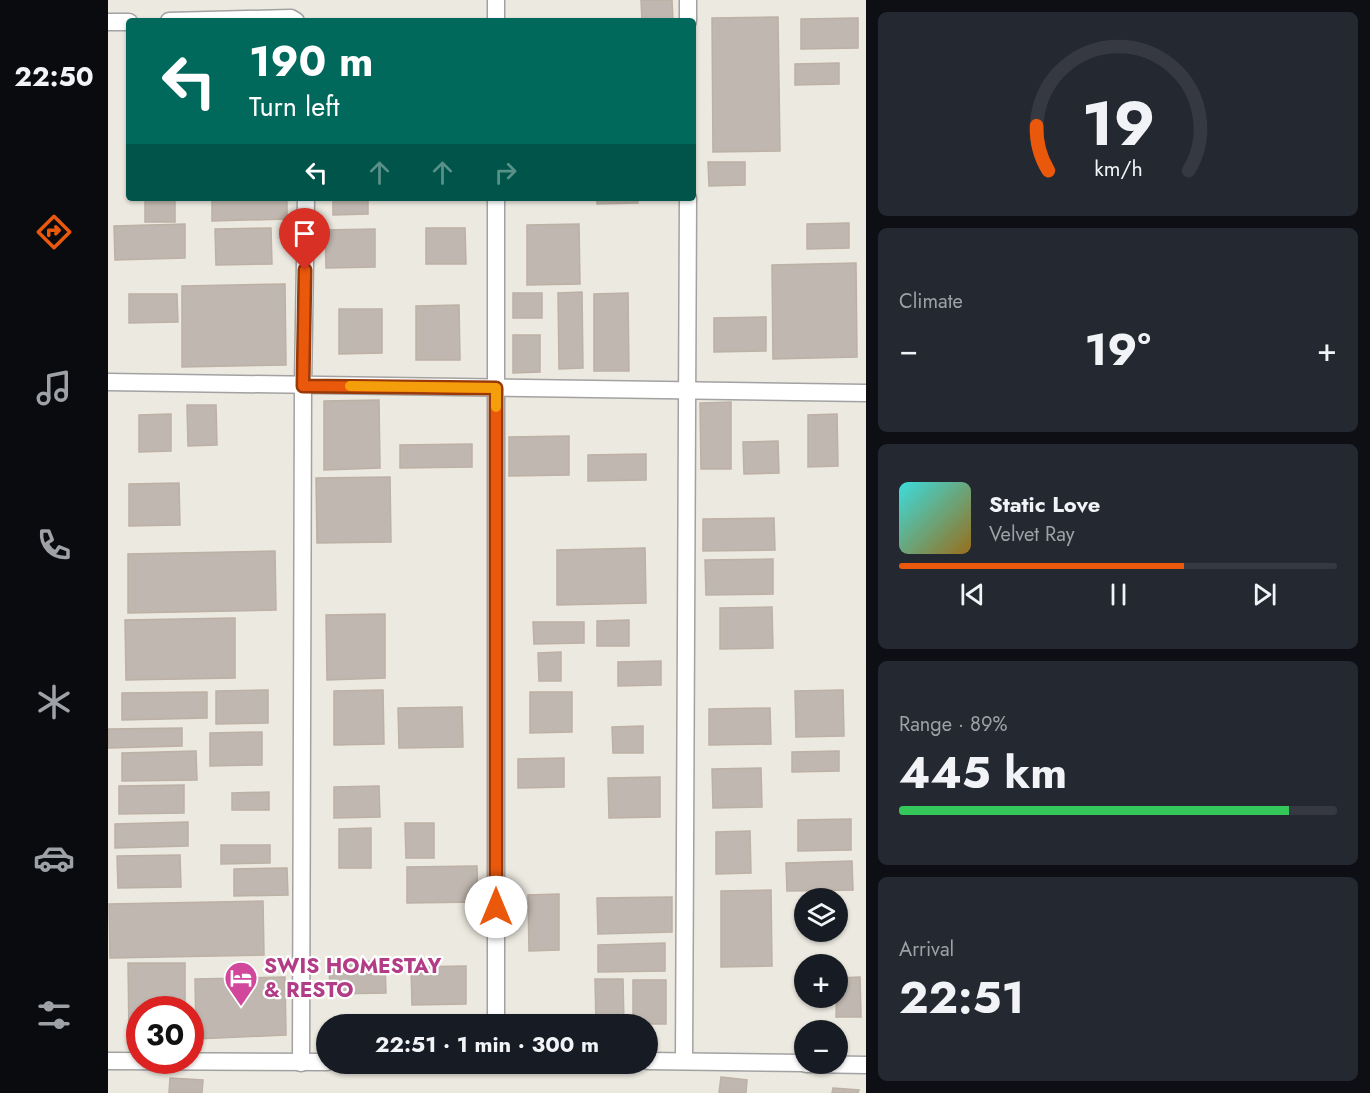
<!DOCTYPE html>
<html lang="en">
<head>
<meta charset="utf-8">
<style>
	:root { --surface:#171b24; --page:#242831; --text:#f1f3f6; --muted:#9ea1a6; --line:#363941; --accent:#ea580c }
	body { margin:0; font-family:Jost,sans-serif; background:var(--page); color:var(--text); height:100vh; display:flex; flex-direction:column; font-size:22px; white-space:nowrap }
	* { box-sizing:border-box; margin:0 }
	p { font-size:20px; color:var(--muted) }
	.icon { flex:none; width:33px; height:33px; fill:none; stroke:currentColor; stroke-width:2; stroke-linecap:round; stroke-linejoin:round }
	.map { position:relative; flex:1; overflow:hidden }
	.sheet { display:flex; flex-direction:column; gap:12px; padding:12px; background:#0d0f14; width:504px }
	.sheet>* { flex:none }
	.guide { position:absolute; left:18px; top:18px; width:570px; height:183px; border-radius:6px; box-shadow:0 2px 4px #0004; background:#00695c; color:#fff; overflow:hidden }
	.buttons { position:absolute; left:686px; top:888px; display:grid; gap:12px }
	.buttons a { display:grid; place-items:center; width:54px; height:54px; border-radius:50%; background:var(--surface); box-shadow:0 2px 4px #0004; font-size:30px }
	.speed { position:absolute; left:18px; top:996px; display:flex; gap:12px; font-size:30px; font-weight:700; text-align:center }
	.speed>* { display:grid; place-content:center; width:78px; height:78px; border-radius:50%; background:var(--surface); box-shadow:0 2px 4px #0004; line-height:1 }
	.speed .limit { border:9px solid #d22; background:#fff; color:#111 }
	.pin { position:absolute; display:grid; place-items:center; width:51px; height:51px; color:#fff; margin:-62px -26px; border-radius:50% 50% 50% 0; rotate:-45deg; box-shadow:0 0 6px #0007 }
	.pin .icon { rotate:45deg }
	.me { position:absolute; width:66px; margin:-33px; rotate:0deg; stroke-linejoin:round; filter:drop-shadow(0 0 4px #0008) }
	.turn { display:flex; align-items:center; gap:21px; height:126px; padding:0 24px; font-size:27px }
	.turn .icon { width:78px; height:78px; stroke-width:2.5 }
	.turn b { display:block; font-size:42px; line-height:51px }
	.lanes { display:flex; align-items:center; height:57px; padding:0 24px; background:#0003; justify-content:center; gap:30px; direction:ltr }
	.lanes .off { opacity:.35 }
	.big { font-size:45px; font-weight:700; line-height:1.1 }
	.sheet .widget { flex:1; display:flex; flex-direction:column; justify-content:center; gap:9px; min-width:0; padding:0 21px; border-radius:9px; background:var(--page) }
	.sheet .dial { align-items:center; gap:0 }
	.dial svg { height:156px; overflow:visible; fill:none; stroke:var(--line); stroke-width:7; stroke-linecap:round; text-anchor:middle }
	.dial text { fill:var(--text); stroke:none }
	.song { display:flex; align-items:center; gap:18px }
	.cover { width:72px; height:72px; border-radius:9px; background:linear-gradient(135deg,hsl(180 70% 55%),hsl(40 70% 35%)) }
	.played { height:6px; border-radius:3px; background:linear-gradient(90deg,var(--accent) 65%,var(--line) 65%) }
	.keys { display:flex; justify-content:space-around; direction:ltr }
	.heat { display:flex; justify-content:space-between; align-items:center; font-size:33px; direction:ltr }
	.charge { height:9px; border-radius:4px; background:linear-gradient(90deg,#34c759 89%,var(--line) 0) }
	.trip { position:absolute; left:208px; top:1014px; width:342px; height:60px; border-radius:30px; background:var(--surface); box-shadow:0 2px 4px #0004; font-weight:700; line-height:60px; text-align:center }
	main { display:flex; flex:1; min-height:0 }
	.dock { display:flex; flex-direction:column; width:108px; justify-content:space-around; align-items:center; background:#090b0e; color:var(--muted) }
	.dock .icon { width:42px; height:42px }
	.dock .active { color:var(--accent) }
	.dock b { font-size:27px; color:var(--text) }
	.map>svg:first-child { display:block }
	.building { fill:#c0b8b0; stroke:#bdb0a4; stroke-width:1.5 }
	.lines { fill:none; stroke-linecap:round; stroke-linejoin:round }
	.street-casing { stroke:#a2a2a2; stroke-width:19 }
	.street { stroke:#fff; stroke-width:16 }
	.route-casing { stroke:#983908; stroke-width:15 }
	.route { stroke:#ea580c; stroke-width:10 }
	.slow { stroke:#f59e0b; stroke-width:10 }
	.labels { text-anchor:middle; stroke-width:4.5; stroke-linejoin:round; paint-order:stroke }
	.hotel-label { font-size:21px; font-weight:bold; fill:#b23c85; stroke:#fff; text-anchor:start }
</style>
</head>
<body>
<main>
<nav class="dock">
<b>22:50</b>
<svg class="icon active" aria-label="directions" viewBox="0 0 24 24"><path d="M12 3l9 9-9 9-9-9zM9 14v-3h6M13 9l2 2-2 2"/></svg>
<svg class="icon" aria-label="music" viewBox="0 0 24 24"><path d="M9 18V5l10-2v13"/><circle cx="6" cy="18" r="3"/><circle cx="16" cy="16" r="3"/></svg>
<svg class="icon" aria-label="phone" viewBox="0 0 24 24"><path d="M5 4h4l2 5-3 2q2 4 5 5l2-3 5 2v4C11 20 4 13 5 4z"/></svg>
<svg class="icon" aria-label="climate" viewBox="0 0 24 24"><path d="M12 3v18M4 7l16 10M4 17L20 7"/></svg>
<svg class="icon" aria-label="car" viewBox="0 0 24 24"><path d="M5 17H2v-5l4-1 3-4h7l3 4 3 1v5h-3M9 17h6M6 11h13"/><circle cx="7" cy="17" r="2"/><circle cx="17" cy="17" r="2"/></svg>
<svg class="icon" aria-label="filters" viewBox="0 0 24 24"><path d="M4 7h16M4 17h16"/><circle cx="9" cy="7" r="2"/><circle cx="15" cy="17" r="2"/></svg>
</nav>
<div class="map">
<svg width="758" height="1093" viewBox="0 0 758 1093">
	<rect width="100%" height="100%" fill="#ece9e0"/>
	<g class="building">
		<path d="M533,0H564L565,21H534Z"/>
		<path d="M670,17L672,151L605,152L604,18Z"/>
		<path d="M750,18V48L693,49V19Z"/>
		<path d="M731,63V84L687,85V64Z"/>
		<path d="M600,162H637V185L601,186Z"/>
		<rect x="37" y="198" width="30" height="24"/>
		<path d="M104,198H179V219L104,221Z"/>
		<path d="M225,198H260V214L225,215Z"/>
		<path d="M489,198H530V203L489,204Z"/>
		<path d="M741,223V248L699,249V224Z"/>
		<path d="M77,224V258L7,260L6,226Z"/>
		<path d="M471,224L472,284L419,285V225Z"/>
		<path d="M163,228L164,264L108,265L107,229Z"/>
		<path d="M318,228H357L358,264H318Z"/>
		<path d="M267,229V267L218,268L217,230Z"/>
		<path d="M748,263L749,357L665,359L664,265Z"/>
		<path d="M177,284L178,365L74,367V286Z"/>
		<path d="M474,292L475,368L451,369L450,293Z"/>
		<rect x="405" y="293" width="29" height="25"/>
		<path d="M520,293L521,371H486V294Z"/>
		<path d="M21,294H69L70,322L21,323Z"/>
		<path d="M351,305L352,360H308V306Z"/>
		<path d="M231,309H274V353L231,354Z"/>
		<path d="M658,317V351L606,352V318Z"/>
		<path d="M405,335H432V372L405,373Z"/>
		<path d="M271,400L272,468L216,470V401Z"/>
		<path d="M623,402V469H593L592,403Z"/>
		<path d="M79,405H108L109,445L80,446Z"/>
		<path d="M63,414V451L31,452V415Z"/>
		<path d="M729,414L730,466L700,467V415Z"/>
		<path d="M461,436V475L401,476V437Z"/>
		<path d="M670,441L671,473L636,474L635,442Z"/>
		<path d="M364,444V467L292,468V445Z"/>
		<path d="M538,454V480L480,481V455Z"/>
		<path d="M282,477L283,542L209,543L208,478Z"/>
		<path d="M71,483L72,525L21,526V484Z"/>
		<path d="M666,518L667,550L595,551V519Z"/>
		<path d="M537,548L538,603L449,605V550Z"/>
		<path d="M167,551L168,610L20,613V554Z"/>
		<path d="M665,559V594L598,595L597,560Z"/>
		<path d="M664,607L665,648L612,649V608Z"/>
		<path d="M277,614V678L219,680L218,615Z"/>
		<path d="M127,618V678L18,680L17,620Z"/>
		<path d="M521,620V646H489V621Z"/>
		<path d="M425,622H476V643L426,644Z"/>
		<path d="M453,652V681H431L430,653Z"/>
		<path d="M553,661V685L510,686V662Z"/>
		<path d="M160,690V723L108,724V691Z"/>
		<path d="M275,690L276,744L226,745V691Z"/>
		<path d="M735,690L736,736L688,737L687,691Z"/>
		<path d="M99,692V718L14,720V693Z"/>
		<path d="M422,692H464V732L422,733Z"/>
		<path d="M354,707L355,747L291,748L290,708Z"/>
		<path d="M662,708L663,744L601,745V709Z"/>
		<path d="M535,726V753H505L504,727Z"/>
		<path d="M74,728V746L0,748V729Z"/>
		<path d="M154,732V765L102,766V733Z"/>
		<path d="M88,751L89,780L14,781V753Z"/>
		<path d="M731,751V771L684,772V752Z"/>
		<path d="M456,758V787L410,788V759Z"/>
		<path d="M653,768L654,807L605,808L604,769Z"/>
		<path d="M552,777V817L501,818L500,778Z"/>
		<path d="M76,785V813L11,814V786Z"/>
		<path d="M271,786L272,817L226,818V787Z"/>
		<path d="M161,792V810H124V793Z"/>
		<path d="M743,819V850L690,851V820Z"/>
		<path d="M80,822V846L7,848V824Z"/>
		<path d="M297,823H326V858H298Z"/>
		<path d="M263,828V868H231V829Z"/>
		<path d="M642,831L643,873L608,874V832Z"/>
		<path d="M113,845H162V863L113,864Z"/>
		<path d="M72,855L73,887L10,888L9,856Z"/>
		<path d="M744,861L745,890L679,891L678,863Z"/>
		<path d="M369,866L370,902L299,903V867Z"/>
		<path d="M179,868L180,895L126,896V869Z"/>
		<path d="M663,890L664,966L613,967V891Z"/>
		<path d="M451,894V950L421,951L420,895Z"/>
		<path d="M564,897V932L490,934L489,898Z"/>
		<path d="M155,901L156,955L2,958L1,904Z"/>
		<path d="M557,943V971L490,972V945Z"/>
		<path d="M277,961L278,993L222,994L221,962Z"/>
		<path d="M20,963H77V1010H32V1035H21Z"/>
		<path d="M358,966V1004L304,1005L303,967Z"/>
		<path d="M177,977L178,1035L88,1039L87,979Z"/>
		<path d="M752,977L753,1017H728L729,978Z"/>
		<path d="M487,979H515L516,1024H488Z"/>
		<rect x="525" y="980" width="33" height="44"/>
		<path d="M613,1077L639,1080L638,1093H611Z"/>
		<path d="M62,1078L95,1080L94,1093H61Z"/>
		<path d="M725,1088L751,1090L750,1093H724Z"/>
	</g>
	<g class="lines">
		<defs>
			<g id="street">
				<path d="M388,0V21"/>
				<path d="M61,21L183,18L188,21"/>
				<path d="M580,21V0"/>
				<path d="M0,22H21"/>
				<path d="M388,198V1024"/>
				<path d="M0,382L758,393"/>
				<path d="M0,1061L219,1062"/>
				<path d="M540,1061L696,1063"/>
				<path d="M576,1061L580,198"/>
				<path d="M193,1063L195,386L198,198"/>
				<path d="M698,1064L758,1065"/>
			</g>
		</defs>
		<use href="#street" class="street-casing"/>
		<use href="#street" class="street"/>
	</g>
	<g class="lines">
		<defs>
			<path id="route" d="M197,270L195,386L388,388V907"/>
		</defs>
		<use href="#route" class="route-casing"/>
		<use href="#route" class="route"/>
		<path class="slow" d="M242,386L388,388V407"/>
	</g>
	<defs>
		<symbol id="hotel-pin" viewBox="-11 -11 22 30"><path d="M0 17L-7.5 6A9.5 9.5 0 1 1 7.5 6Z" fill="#d1479c" stroke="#fff"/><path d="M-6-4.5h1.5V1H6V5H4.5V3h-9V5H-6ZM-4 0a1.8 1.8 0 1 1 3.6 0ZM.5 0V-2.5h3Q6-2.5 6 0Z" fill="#fff"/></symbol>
	</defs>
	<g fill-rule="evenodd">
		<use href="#hotel-pin" x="114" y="959" width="38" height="52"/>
	</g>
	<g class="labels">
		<g class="hotel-label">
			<text x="156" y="973">SWIS HOMESTAY<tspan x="156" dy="24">&amp; RESTO</tspan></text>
		</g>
	</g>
</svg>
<div class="buttons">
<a><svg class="icon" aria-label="layers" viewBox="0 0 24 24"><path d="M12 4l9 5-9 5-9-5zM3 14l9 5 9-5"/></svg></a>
<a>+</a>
<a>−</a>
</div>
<div class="speed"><div class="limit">30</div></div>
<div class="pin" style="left:197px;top:270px;background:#d93025"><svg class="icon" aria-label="arrive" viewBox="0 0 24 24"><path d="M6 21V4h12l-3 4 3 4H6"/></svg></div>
<svg class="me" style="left:388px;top:907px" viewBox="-20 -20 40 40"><circle r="19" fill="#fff"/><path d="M0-13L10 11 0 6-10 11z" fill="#ea580c"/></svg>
<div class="trip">22:51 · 1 min · 300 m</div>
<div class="guide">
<div class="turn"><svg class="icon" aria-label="left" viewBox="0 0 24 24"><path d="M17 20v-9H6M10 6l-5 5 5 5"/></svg><div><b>190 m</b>Turn left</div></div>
<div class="lanes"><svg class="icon" aria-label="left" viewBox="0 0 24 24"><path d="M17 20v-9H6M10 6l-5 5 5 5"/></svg><svg class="icon off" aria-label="ahead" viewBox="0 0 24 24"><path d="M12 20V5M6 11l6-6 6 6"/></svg><svg class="icon off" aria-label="ahead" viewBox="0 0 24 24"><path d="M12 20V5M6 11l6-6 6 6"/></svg><svg class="icon off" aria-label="right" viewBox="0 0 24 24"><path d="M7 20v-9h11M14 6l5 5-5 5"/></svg></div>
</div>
</div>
<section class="sheet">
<div class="widget dial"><svg viewBox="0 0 100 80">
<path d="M14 69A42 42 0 1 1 86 69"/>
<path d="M14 69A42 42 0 0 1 8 46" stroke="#ea580c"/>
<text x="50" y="56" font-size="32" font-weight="700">19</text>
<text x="50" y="72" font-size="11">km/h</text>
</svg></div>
<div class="widget"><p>Climate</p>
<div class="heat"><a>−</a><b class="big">19°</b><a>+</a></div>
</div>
<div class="widget">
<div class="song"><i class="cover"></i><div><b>Static Love</b><p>Velvet Ray</p></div></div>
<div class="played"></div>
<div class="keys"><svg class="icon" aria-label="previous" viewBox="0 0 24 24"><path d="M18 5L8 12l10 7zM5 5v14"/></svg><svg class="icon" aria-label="pause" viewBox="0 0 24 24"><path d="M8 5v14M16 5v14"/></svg><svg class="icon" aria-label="next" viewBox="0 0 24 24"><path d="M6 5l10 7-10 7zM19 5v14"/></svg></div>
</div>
<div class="widget"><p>Range · 89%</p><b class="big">445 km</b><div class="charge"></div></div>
<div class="widget"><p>Arrival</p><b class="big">22:51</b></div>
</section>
</main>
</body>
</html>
